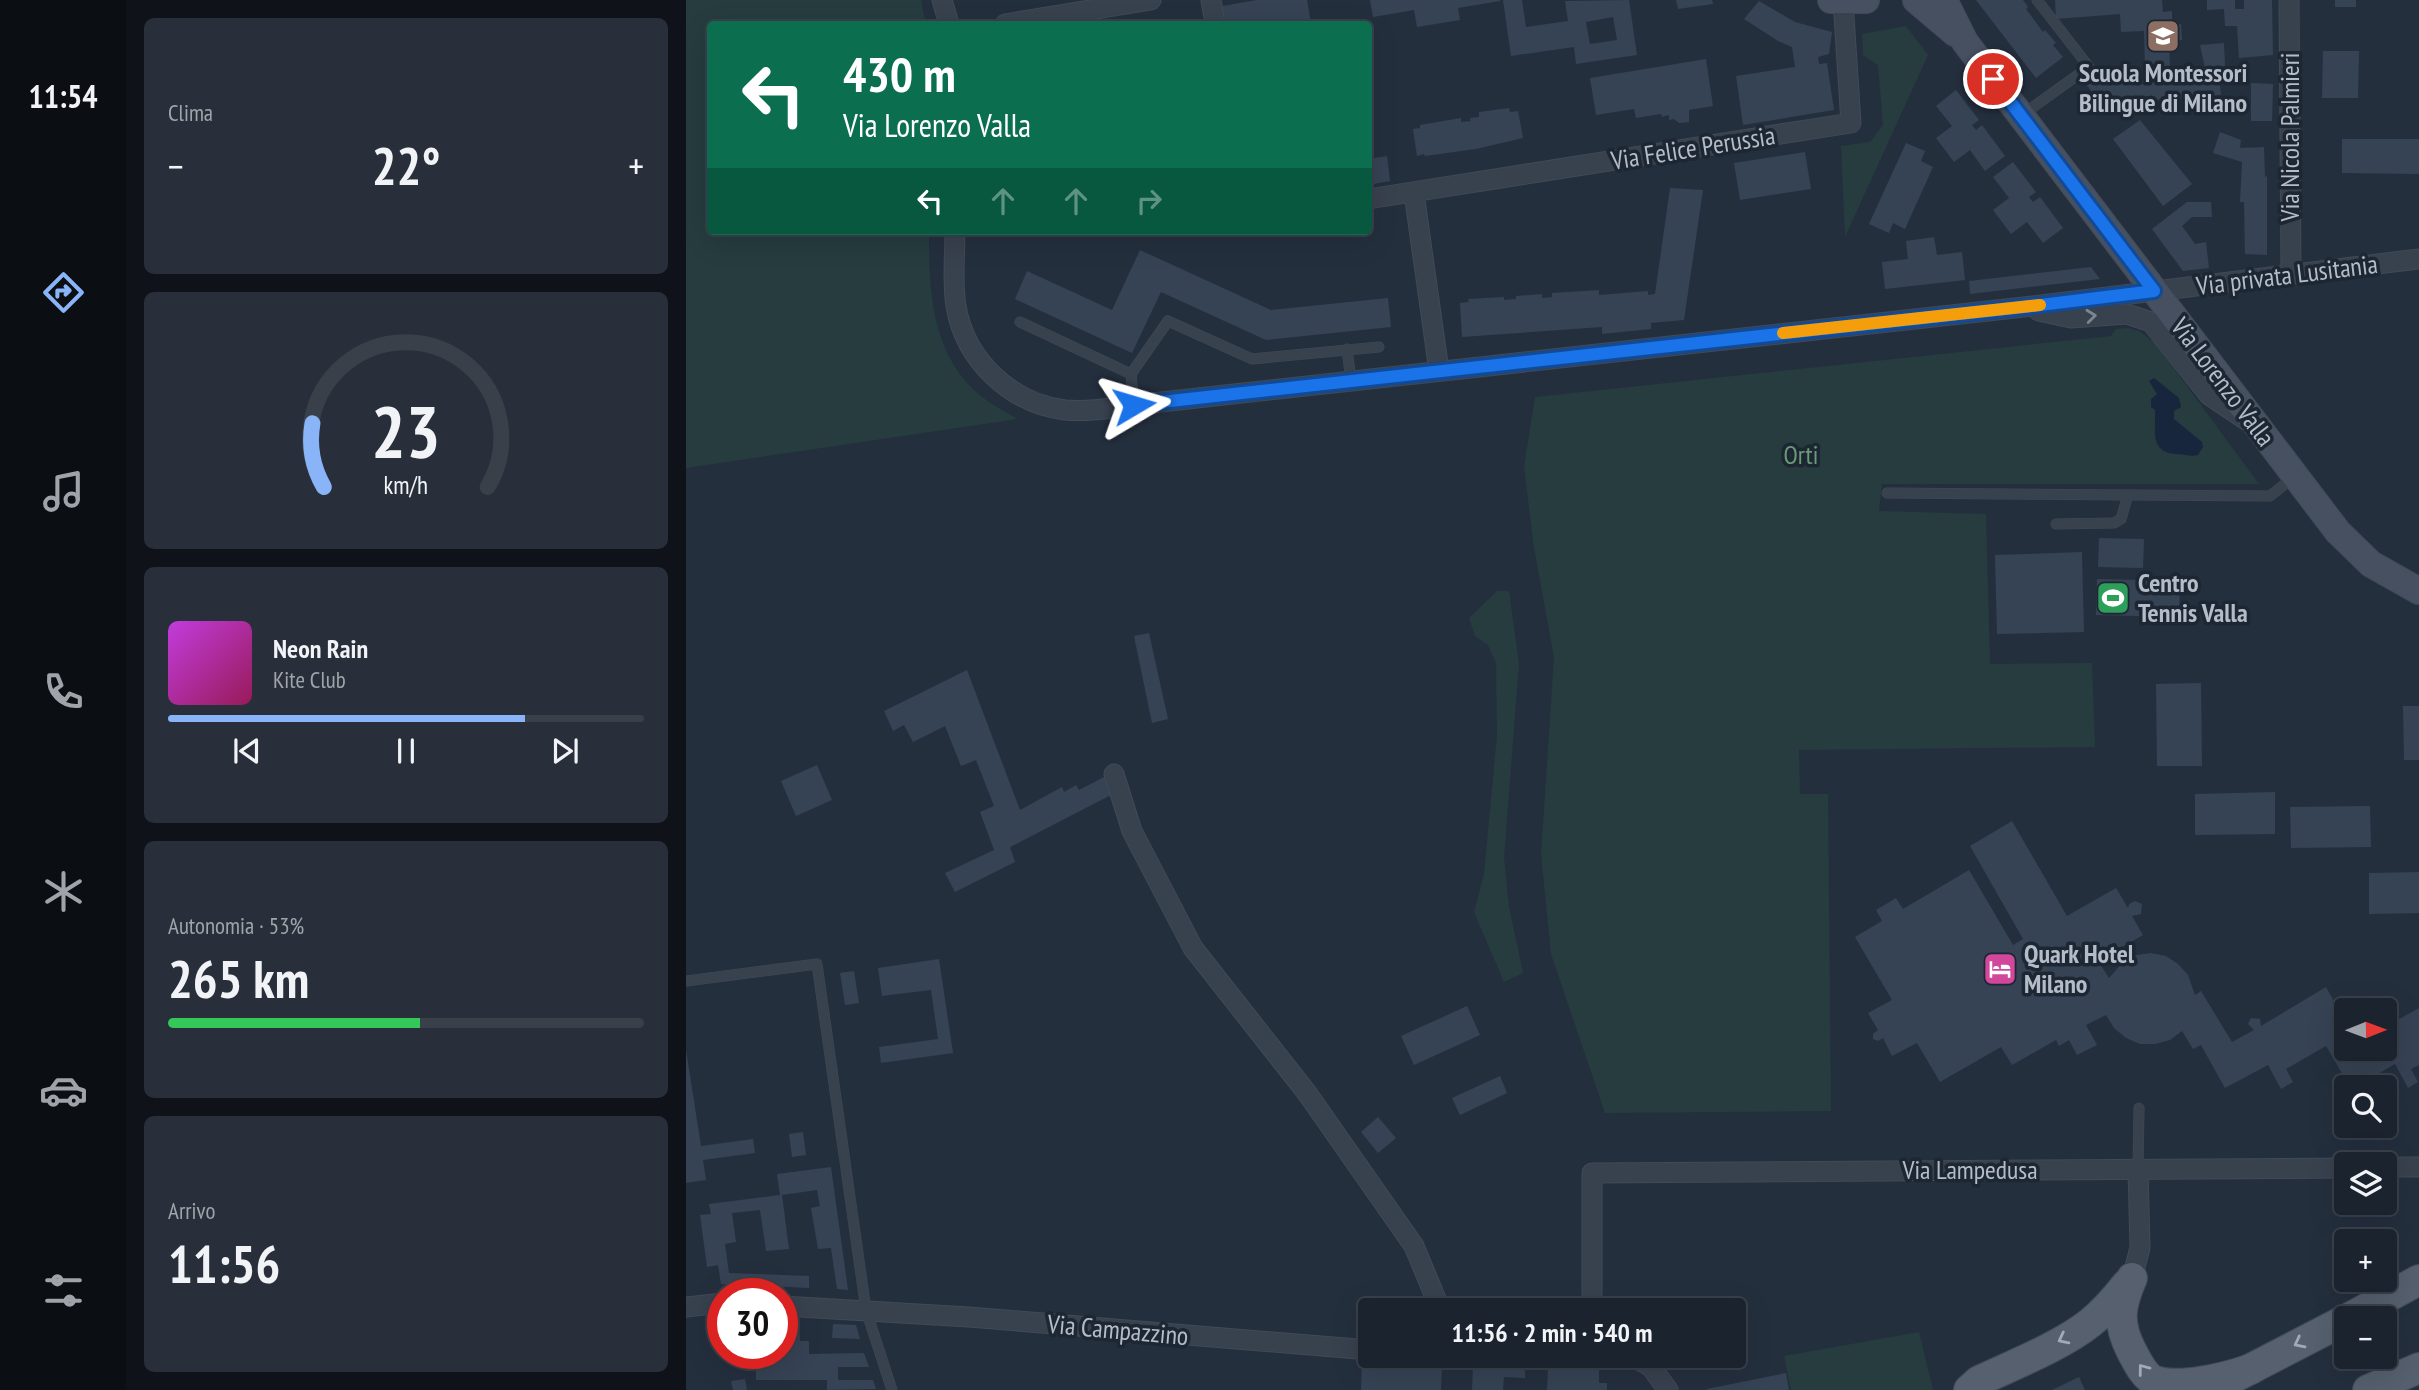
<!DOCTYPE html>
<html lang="it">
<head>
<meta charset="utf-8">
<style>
	:root { --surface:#1b232e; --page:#282f3a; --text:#f1f3f6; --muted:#a0a4aa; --line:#39404a; --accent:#8ab4f8 }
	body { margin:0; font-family:"PT Sans Narrow",sans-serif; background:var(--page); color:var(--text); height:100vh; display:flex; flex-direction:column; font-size:26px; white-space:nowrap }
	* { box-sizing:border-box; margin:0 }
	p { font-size:23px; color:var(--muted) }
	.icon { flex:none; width:38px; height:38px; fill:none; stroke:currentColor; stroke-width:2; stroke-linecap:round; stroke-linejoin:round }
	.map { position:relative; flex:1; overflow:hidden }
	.details { display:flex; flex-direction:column; gap:18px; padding:18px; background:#0f1319; width:560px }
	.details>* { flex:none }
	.top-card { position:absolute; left:21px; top:21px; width:665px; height:214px; border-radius:7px; box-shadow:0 7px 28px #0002,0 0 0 2px var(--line); background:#0b6e4f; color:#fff; overflow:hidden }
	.needle { width:46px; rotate:89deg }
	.controls { position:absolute; left:1648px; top:998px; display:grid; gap:14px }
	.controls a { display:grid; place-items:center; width:63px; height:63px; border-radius:7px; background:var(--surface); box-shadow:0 7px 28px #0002,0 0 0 2px var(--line); font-size:35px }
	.speed { position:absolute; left:21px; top:1278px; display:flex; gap:14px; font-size:35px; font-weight:700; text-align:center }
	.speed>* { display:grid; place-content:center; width:91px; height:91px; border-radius:50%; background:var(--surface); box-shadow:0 7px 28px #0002,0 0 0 2px var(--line); line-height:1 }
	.speed .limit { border:10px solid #d22; background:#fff; color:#111 }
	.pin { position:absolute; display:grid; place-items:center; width:60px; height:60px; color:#fff; margin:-30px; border:4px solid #fff; border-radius:50%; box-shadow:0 2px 7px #0007 }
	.me { position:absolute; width:77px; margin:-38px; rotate:83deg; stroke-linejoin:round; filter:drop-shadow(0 0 5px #0008) }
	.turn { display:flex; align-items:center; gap:24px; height:147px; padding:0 21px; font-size:32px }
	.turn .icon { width:91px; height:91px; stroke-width:2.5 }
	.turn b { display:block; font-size:49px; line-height:60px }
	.lanes { display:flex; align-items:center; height:66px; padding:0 21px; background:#0003; justify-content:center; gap:35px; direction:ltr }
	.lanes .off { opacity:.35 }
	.big { font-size:52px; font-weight:600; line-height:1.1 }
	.details .card { flex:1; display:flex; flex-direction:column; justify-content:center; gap:10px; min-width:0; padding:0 24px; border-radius:10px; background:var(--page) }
	.details .dial { align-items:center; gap:0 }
	.dial svg { height:182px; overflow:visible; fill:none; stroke:var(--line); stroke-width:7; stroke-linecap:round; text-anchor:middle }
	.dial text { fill:var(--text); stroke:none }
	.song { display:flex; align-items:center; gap:21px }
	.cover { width:84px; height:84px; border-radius:10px; background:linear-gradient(135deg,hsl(290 70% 55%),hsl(330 70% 35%)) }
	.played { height:7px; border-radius:4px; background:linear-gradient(90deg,var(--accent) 75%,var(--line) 75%) }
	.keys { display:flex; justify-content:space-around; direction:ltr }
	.heat { display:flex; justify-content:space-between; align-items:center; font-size:38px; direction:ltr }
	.charge { height:10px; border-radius:5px; background:linear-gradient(90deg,#34c759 53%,var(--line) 0) }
	.trip { position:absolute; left:672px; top:1298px; width:388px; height:70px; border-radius:7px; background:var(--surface); box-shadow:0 7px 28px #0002,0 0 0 2px var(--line); font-weight:600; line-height:70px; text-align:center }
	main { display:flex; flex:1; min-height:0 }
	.menu { display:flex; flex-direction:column; width:126px; justify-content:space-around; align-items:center; background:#0b0e12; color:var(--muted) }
	.menu .icon { width:49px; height:49px }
	.menu .selected { color:var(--accent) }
	.menu b { font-size:32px; color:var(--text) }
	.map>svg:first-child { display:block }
	.green { fill:#263c3f }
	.water { fill:#17263c }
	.building { fill:#364354; fill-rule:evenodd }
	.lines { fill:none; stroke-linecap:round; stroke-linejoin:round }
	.lane-casing { stroke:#414a57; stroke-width:11 }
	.street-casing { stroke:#414a57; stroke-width:21 }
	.secondary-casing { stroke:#414a57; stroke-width:28 }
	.primary-casing { stroke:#414a57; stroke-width:32 }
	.lane { stroke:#38414e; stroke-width:10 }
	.street { stroke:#38414e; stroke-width:19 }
	.secondary { stroke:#465061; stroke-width:26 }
	.primary { stroke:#56606e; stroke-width:30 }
	.oneway { stroke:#7c8592 }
	.oneway2 { stroke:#a1aab7 }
	.route-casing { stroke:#114b97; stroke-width:18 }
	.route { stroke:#1a73e8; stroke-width:12 }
	.slow { stroke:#f59e0b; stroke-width:12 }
	.labels { text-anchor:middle; stroke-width:7; stroke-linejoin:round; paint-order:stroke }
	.poi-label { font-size:26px; font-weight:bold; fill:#b4bcc9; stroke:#1d2633; text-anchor:start }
	.street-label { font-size:26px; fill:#b4bcc9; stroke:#1d2633 }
	.park-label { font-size:26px; fill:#6b9a76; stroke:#1d2633 }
</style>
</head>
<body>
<main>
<nav class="menu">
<b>11:54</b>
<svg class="icon selected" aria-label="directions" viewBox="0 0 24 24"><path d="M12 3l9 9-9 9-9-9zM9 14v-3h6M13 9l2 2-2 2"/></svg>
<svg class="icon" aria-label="music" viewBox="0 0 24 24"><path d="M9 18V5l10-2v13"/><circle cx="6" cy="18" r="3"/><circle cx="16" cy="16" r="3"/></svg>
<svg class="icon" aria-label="phone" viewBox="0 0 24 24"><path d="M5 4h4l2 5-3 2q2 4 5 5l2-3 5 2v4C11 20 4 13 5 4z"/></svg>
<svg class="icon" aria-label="climate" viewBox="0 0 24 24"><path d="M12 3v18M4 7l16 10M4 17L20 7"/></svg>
<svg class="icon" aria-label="car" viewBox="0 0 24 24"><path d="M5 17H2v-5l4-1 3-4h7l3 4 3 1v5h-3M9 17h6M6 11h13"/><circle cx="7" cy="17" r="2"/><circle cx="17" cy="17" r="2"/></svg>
<svg class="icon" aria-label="filters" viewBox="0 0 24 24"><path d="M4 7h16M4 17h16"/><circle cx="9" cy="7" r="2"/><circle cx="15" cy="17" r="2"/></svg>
</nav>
<section class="details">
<div class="card"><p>Clima</p>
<div class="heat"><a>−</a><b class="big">22°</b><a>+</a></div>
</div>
<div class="card dial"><svg viewBox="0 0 100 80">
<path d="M14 69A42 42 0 1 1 86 69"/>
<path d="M14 69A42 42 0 0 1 9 41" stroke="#8ab4f8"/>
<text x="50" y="56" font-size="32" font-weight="700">23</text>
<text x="50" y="72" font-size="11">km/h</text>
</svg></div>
<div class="card">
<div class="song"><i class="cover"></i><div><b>Neon Rain</b><p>Kite Club</p></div></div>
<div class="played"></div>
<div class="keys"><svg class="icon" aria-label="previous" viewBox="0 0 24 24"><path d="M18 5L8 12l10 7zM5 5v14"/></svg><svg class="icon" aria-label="pause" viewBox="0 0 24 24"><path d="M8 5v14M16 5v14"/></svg><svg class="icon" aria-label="next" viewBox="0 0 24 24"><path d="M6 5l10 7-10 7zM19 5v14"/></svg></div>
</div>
<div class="card"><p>Autonomia · 53%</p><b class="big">265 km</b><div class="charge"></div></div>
<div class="card"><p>Arrivo</p><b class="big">11:56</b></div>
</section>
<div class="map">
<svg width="1733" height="1390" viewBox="0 0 1733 1390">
	<rect width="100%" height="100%" fill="#242f3e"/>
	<g class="green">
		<path d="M0,0H235L240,24H24V231H243C243,284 244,343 283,385C297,400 314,409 332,419L0,468Z"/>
		<path d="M1220,26L1242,55L1159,237L1155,146L1184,142L1197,125L1192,65L1177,55L1176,34Z"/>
		<path d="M1442,328L1453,331L1470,344L1573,484H1196L1193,511L1300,514L1304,664L1406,663L1409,747L1113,750L1114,794H1142L1145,1111L919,1113L865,954L855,854L868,657L848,548L838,467L849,397L1425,336L1430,329Z"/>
		<path d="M811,591H823L833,664L818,857L823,907L837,973L818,982L788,912L798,874L811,735L810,663L802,645L789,636L783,618Z"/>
		<path d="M1233,1332L1247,1390H1105L1098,1356Z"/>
	</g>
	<path class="water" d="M1468,378L1493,398L1495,407L1488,411V419L1516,442L1517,447L1512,455C1504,457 1498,454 1490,454C1463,452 1470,431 1469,410L1465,407V399L1471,394L1463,381Z"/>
	<g class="building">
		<path d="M571,0H621L625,23L539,24L536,6Z"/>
		<path d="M684,0H814V1L772,8L774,20L731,27L728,10L687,17Z"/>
		<path d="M817,0H836L840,27L882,21L879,1L943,0L951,55L890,64L888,47L825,56ZM927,17L931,40L904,44L900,22Z"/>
		<path d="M990,0H1026L1027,4L992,9Z"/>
		<path d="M1290,0H1337L1342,7L1340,9L1357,32L1359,30L1370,43L1367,45L1377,57L1350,78Z"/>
		<path d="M1369,0H1476L1477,12L1486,11V25L1495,24L1496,40L1483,41L1484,67L1459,69L1458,31L1435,32L1434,14L1370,19Z"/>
		<path d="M1521,0H1549V9H1558V0H1586L1587,55L1553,58L1551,26H1539L1538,9L1521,10Z"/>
		<rect x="1649" y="0" width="21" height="7"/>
		<path d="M1073,1L1109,22L1146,32L1143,54L1132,57L1133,64L1141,63L1148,110L1057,125L1050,76L1109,67L1106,47L1092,41L1058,19Z"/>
		<path d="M1538,43L1539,66L1519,68L1514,45Z"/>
		<path d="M1637,51H1673L1672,98H1636Z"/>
		<path d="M1020,59L1027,106L1003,110V122L993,123L988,119L983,120V115L976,117L975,114L950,118L948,109L910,115L904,78Z"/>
		<path d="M1533,76L1535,95L1439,102V114L1424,115L1399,83Z"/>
		<path d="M1565,83L1587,84L1586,121H1565Z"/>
		<path d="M1270,90L1293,120L1286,125L1290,130L1296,125L1319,156L1299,171L1284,150L1268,162L1250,138L1266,126L1250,106Z"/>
		<path d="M823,108L824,112L832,111L837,138L790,149L739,156L738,154L731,156L727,129L734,128V125L775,118V122L785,121L784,118L793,117V112Z"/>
		<path d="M1454,120L1506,184L1477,206L1427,139Z"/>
		<path d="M1534,132L1555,140L1554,148L1578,147L1579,177L1581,176V255L1559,254L1558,202H1554L1556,162L1527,153Z"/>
		<path d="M1656,139H1733V174L1656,173Z"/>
		<path d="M1220,143L1239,151L1235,161L1247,167L1219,229L1207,223L1203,233L1183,224Z"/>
		<path d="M1119,152L1125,189L1054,200L1048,163Z"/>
		<path d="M701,156L704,181L682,185V159Z"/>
		<path d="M1327,162L1350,192L1343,197L1347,202L1354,197L1377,228L1357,243L1341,222L1325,234L1307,210L1323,198L1307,177Z"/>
		<path d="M984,188L1017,190L998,320L965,323V329L916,334V327L776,337L774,303L783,302L782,299L818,297V300L830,299V296L856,294V298L866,297V293L913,290V295L962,291V295L969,294Z"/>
		<path d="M1501,202H1525L1526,217H1506L1496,226L1509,244L1520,242L1523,268L1497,271L1466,229Z"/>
		<path d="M1248,237L1251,255L1276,252L1279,280L1199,289L1196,262L1222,259L1220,241Z"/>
		<path d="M454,250L585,310L702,298L705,327L580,340L475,292L446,353L329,299L341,271L426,310Z"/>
		<path d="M1405,267L1414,279L1284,294L1283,281Z"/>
		<path d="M1413,538L1458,539L1457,568L1412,567Z"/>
		<path d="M1396,552L1398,632L1311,634L1309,555Z"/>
		<path d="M1411,579L1494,581L1493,617L1410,615Z"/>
		<path d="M463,633L482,719L466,723L448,636Z"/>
		<path d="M281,670L334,810L376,787L378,792L390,785L393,790L418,777L427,794L324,847L329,862L269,892L259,873L308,850L294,812L308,806L290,760L275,766L259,726L227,742L218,725L207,731L198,711Z"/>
		<path d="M1515,683L1516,766H1471L1470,684Z"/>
		<path d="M1717,706H1733V760H1718Z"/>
		<path d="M131,765L146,800L110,816L95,781Z"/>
		<path d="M1589,792V834L1509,835V794Z"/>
		<path d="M1684,806L1685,847L1605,848L1604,807Z"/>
		<path d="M1326,821L1381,916L1430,888L1442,908L1443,904L1449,901L1456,904L1455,914L1446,916L1457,935L1412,961L1423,978L1438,961L1451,955L1465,953L1480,956L1492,964L1502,975L1509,995L1515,991L1546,1042L1568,1030L1562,1024L1565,1018L1574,1019L1575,1026L1640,987L1661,1025V1048H1699V1027L1733,1008V1065L1725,1069L1732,1082L1722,1088L1709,1064L1670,1087H1664L1640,1046L1600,1069L1607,1082L1595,1089L1582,1065L1539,1088L1515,1045L1507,1049L1496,1031L1484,1040L1469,1044H1454L1440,1038L1428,1028L1420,1015L1400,1025L1411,1045L1391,1055L1383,1040L1373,1046L1370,1040L1326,1065L1315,1047L1254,1082L1231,1043L1206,1056L1197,1038L1192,1041L1187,1039V1034L1192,1030L1182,1013L1206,1000L1169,937L1196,921L1190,910L1210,898L1217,909L1283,870L1327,945L1337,939L1284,846Z"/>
		<path d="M1733,872V913L1683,914V873Z"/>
		<path d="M253,959L267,1053L195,1063L193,1047L252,1039L245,990L196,996L192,968Z"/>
		<path d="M168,971L173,1003L159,1005L154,973Z"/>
		<path d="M781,1006L794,1035L728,1065L715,1036Z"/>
		<path d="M0,1050L15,1146L67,1139L69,1153L17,1160L20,1180L0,1183Z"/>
		<path d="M814,1076L821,1093L774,1115L766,1098Z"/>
		<path d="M692,1117L710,1138L692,1153L675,1132Z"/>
		<path d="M117,1132L120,1155L106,1157L103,1134Z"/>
		<path d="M145,1167L162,1290L151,1289L145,1248L132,1249L125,1208L134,1206L131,1190L96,1195L103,1249L80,1251L74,1210L46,1213L50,1242L39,1244L43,1273L123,1276V1288L35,1284L32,1265L21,1267L14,1215L25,1214L23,1204L94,1195L91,1174Z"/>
		<path d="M96,1322H113L114,1341H123V1354L178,1353L183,1367H152V1380H187L190,1389L141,1390V1380H70V1353H96Z"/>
		<path d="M147,1324L170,1325L174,1339L146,1338Z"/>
		<path d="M676,1360L756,1364L755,1390H675Z"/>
		<path d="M787,1363L839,1365V1378L818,1377L817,1390H786Z"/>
		<path d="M862,1367L913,1368V1383H921V1390H861Z"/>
		<path d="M1100,1373L1103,1390H1021V1389Z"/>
		<path d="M1393,1377L1399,1390H1366Z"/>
		<path d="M59,1379L61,1390H47L45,1381Z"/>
	</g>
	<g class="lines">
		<defs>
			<g id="lane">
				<path d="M1336,115L1403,67L1351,0"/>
				<path d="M334,322L445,374"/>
				<path d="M661,349L665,381"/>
				<path d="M448,405L445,374L482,321L566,359L693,347"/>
				<path d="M1201,493L1584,496L1609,476"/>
				<path d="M1370,524L1428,523L1435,519L1442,495"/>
				<path d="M0,981L131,964L180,1310L206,1390"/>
				<path d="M1452,1169L1453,1108"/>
			</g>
			<g id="street">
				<path d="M256,0L263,24"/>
				<path d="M525,0L529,24"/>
				<path d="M1603,0L1605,273"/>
				<path d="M319,24L465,0"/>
				<path d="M728,193L753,371"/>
				<path d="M682,199L1165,123L1157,1"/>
				<path d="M269,231C269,256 266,282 270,306C279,360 324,403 379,410C402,412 426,408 448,405L1338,307L1733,259"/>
				<path d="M1353,311L1385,318L1441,314L1465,322L1523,395L1560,420"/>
				<path d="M428,774L446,831L507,948L621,1093L728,1246L755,1311"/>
				<path d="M1699,1167H1733"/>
				<path d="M1446,1278L1454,1248L1452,1169"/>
				<path d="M96,1306L283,1317L684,1350"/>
				<path d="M0,1307L37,1303"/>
				<path d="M906,1311V1173L1661,1168"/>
				<path d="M946,1356L965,1367L982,1390"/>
			</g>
			<g id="secondary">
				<path d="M1145,0H1180"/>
				<path d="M1230,0L1269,33"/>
				<path d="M1258,0L1279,42L1652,532L1685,564L1733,591"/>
			</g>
			<g id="primary">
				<path d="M1446,1278C1434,1306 1431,1322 1445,1350C1451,1361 1456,1373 1466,1380C1492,1390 1539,1378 1565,1369"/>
				<path d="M1663,1318L1733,1280"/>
				<path d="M1549,1377L1661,1319"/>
				<path d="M1283,1390L1293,1381C1327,1365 1375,1346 1404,1323C1418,1312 1430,1298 1441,1284"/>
				<path d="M1682,1390L1733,1368"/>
			</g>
		</defs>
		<use href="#lane" class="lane-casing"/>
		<use href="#street" class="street-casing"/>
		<use href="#secondary" class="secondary-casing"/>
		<use href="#primary" class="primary-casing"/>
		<use href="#lane" class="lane"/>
		<use href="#street" class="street"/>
		<use href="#secondary" class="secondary"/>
		<use href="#primary" class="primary"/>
	</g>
	<defs><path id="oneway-chevron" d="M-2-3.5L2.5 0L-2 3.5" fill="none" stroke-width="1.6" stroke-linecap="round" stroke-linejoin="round" transform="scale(1.75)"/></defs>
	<use class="oneway" href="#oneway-chevron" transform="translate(1405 316) rotate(-6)"/>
	<g class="oneway2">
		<use href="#oneway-chevron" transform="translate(1377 1339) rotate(153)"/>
		<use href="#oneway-chevron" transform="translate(1613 1343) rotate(153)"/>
		<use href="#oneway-chevron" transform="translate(1457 1369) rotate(-127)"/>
	</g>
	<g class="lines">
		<defs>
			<path id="route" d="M448,405L1338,307L1468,291L1307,79"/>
		</defs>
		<use href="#route" class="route-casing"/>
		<use href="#route" class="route"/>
		<path class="slow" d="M1097,333L1354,305"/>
	</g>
	<defs>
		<symbol id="school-square" viewBox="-11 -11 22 22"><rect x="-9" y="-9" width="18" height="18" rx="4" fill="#8d6e63" stroke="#1d2633"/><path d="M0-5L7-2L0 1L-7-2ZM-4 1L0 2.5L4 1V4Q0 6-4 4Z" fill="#fff"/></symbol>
		<symbol id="stadium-square" viewBox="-11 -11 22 22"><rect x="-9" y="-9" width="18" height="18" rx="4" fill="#2e9e5b" stroke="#1d2633"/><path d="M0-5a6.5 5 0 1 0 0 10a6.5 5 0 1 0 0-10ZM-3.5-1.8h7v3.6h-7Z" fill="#fff"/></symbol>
		<symbol id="hotel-square" viewBox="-11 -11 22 22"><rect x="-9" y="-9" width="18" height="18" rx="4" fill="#d1479c" stroke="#1d2633"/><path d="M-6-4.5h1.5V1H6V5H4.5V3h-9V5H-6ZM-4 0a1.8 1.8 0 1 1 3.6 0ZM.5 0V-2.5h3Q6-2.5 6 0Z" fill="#fff"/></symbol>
	</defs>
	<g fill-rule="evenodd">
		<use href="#school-square" x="1458" y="17" width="38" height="38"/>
		<use href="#stadium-square" x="1408" y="579" width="38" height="38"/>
		<use href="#hotel-square" x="1295" y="950" width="38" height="38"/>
	</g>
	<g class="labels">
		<g class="poi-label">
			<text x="1477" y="82" text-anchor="middle">Scuola Montessori<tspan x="1477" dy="30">Bilingue di Milano</tspan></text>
			<text x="1452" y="592">Centro<tspan x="1452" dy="30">Tennis Valla</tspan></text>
			<text x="1338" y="963">Quark Hotel<tspan x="1338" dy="30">Milano</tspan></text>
		</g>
		<g class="street-label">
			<text transform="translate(1604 137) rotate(-90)" y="9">Via Nicola Palmieri</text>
			<text transform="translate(1007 148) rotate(-9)" y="9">Via Felice Perussia</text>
			<text transform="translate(1601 275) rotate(-7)" y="9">Via privata Lusitania</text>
			<text transform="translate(1537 382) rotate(53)" y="9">Via Lorenzo Valla</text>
			<text x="1284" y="1179">Via Lampedusa</text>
			<text transform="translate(432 1330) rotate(5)" y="9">Via Campazzino</text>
		</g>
		<g class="park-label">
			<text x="1115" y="464">Orti</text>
		</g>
	</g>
</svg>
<div class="controls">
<a><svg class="needle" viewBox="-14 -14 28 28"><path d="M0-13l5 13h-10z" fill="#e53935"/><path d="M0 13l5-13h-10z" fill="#a0a4aa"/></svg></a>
<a><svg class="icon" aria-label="search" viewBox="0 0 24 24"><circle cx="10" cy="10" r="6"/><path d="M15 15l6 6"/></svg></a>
<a><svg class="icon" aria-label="layers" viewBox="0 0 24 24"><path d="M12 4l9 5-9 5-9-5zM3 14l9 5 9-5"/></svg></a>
<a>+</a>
<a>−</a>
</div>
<div class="speed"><div class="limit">30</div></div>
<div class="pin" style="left:1307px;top:79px;background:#d93025"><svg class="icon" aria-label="arrive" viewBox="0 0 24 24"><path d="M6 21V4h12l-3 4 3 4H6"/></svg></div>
<svg class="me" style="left:448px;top:405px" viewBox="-20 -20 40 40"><path d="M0-17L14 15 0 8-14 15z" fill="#1a73e8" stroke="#fff" stroke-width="4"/></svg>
<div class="trip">11:56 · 2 min · 540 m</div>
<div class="top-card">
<div class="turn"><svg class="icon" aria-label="left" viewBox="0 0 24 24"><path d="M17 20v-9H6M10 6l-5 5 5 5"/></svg><div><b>430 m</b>Via Lorenzo Valla</div></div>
<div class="lanes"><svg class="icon" aria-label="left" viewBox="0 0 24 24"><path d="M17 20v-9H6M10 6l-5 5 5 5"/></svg><svg class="icon off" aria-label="ahead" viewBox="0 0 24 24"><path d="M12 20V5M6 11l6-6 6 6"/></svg><svg class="icon off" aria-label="ahead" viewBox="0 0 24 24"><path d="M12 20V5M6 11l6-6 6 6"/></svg><svg class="icon off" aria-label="right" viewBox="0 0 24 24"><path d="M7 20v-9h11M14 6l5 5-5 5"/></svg></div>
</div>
</div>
</main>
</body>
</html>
